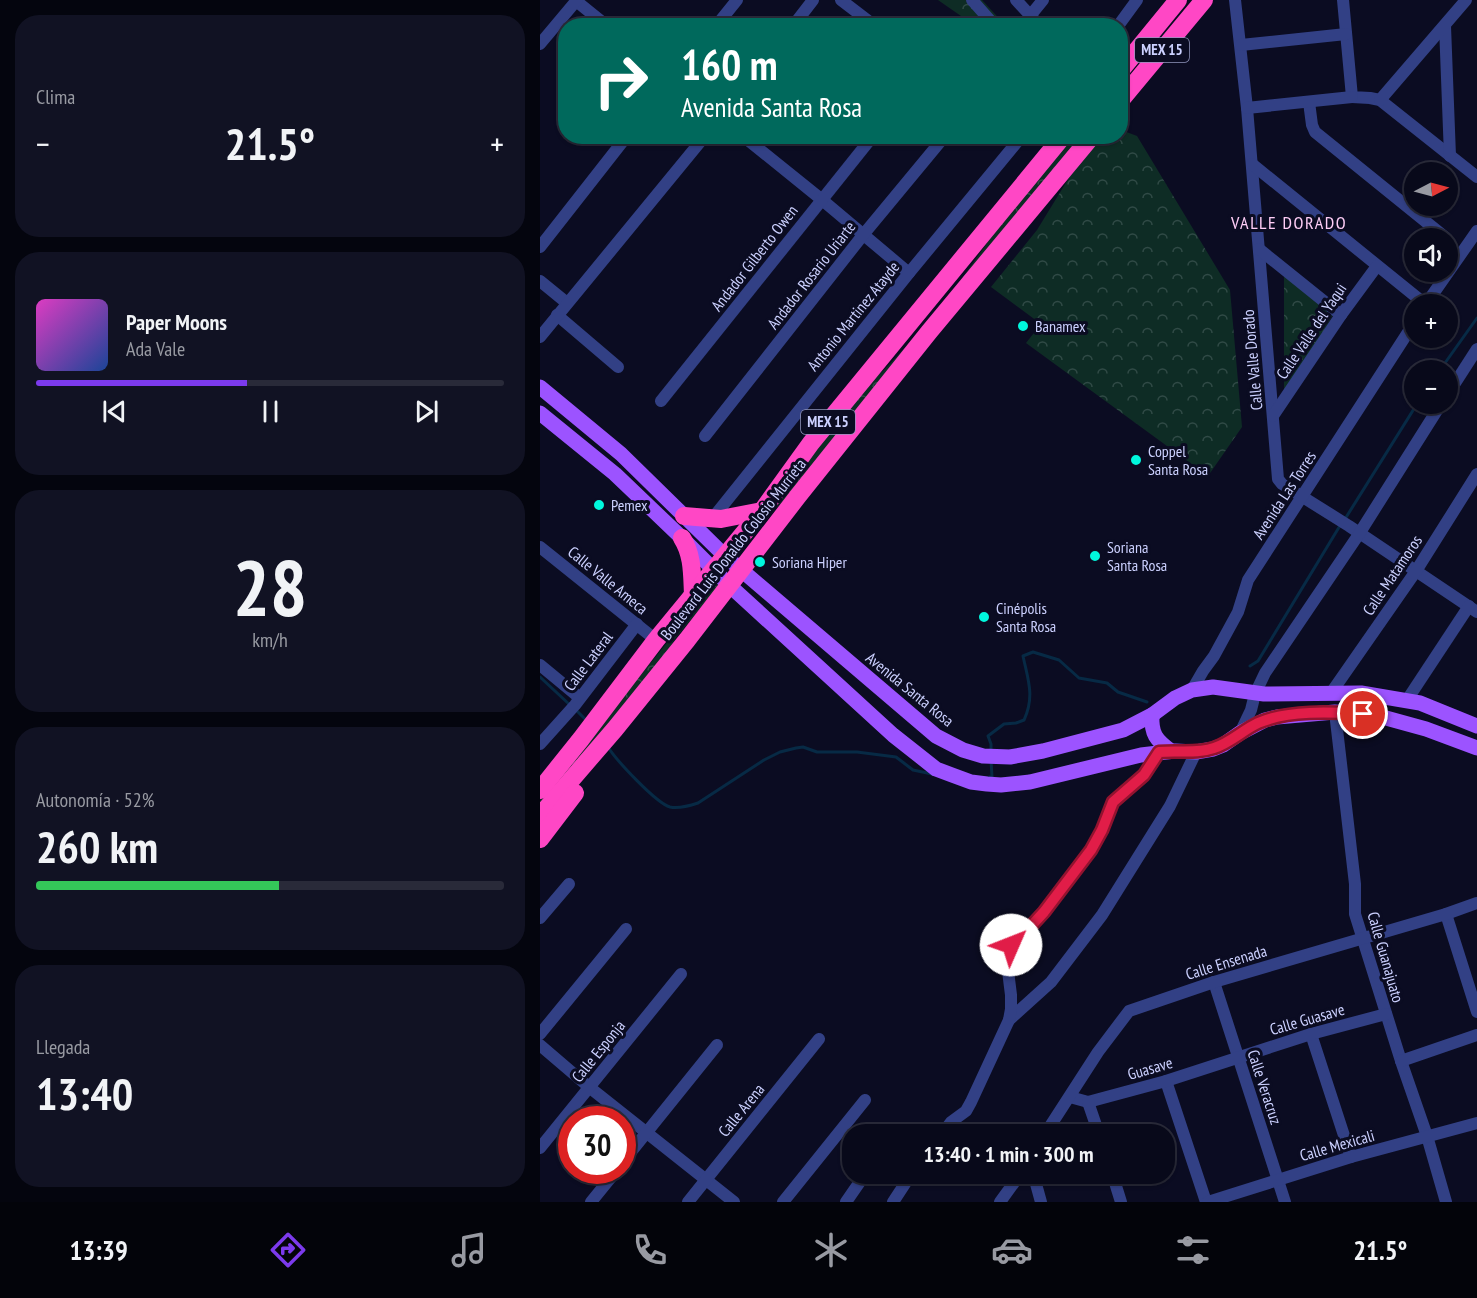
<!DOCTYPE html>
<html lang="es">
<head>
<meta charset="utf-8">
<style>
	:root { --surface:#08091a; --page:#111223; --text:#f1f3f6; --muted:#989aa2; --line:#292a39; --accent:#7c3aed }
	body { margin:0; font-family:"PT Sans Narrow",sans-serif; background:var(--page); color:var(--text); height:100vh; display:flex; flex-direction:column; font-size:22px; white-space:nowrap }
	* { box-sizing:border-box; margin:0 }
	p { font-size:20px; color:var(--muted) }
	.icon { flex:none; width:33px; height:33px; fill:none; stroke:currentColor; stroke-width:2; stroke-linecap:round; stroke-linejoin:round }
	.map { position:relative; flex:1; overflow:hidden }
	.details { display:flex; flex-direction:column; gap:15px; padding:15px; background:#04050e; width:540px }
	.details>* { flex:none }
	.banner { position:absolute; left:18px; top:18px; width:570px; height:126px; border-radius:24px; box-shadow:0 2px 4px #0004,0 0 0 2px var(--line); background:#00695c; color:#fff; overflow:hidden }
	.needle { width:39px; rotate:84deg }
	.fabs { position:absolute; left:864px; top:162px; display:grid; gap:12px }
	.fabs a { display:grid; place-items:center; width:54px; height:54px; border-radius:50%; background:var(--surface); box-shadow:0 2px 4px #0004,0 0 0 2px var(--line); font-size:30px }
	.speed { position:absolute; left:18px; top:1106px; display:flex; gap:12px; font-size:30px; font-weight:700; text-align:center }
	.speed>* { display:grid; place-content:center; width:78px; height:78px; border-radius:50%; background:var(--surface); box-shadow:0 2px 4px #0004,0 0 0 2px var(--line); line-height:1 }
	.speed .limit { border:9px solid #d22; background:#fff; color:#111 }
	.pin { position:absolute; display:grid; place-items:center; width:51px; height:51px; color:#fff; margin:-26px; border:3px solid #fff; border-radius:50%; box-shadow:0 2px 6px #0007 }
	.me { position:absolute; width:66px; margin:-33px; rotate:46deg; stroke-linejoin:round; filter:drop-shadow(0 0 4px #0008) }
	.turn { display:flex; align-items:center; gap:21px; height:126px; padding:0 24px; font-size:27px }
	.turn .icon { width:78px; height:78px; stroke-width:2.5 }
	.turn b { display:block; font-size:42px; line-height:51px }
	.big { font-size:45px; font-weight:700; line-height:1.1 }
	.details .widget { flex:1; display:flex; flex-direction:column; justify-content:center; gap:9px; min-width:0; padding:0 21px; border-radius:24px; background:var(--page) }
	.details .dial { align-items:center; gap:0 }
	.dial b { font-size:78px; line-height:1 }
	.song { display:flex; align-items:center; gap:18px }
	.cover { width:72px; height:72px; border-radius:9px; background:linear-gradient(135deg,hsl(310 70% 55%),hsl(220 70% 35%)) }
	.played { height:6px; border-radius:3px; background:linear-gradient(90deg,var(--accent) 45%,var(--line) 45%) }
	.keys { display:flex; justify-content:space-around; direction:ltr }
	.heat { display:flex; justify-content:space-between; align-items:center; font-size:33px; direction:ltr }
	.charge { height:9px; border-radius:4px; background:linear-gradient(90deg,#34c759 52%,var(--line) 0) }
	.trip { position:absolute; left:302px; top:1124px; width:333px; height:60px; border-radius:24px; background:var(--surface); box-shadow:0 2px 4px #0004,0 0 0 2px var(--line); font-weight:700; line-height:60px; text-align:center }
	.tabs { display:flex; height:96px; justify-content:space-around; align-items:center; background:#03040a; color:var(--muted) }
	.tabs .icon { width:42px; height:42px }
	.tabs .selected { color:var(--accent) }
	.tabs b { font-size:27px; color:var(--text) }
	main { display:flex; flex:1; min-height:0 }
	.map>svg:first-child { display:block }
	.park { fill:url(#park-crowns) }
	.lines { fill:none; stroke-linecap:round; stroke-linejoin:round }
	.stream { stroke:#072a45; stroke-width:3 }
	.minor { stroke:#324085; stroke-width:12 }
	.major { stroke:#9c53ff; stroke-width:15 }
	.highway { stroke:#ff47c5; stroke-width:18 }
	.route-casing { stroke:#92132f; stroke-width:15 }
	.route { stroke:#e11d48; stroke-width:10 }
	.poi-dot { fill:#00f7dd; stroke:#0b0c22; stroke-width:2 }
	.labels { text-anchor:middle; stroke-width:6; stroke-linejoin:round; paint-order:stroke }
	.shield { fill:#0b0c22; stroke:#9296bd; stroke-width:1.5 }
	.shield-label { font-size:15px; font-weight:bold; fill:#ccd1ff }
	.street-label { font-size:16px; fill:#ccd1ff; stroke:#0b0c22 }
	.poi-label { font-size:16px; fill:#ccd1ff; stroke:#0b0c22; text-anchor:start }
	.neighbourhood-label { font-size:18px; letter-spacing:1.5px; fill:#ffcef7; stroke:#0b0c22 }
</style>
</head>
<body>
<main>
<section class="details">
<div class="widget"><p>Clima</p>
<div class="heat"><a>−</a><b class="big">21.5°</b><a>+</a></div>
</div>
<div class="widget">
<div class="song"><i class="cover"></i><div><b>Paper Moons</b><p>Ada Vale</p></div></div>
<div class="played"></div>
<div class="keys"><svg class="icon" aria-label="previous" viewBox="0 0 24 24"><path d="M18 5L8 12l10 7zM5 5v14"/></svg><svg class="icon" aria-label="pause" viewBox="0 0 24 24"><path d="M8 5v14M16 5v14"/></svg><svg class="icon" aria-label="next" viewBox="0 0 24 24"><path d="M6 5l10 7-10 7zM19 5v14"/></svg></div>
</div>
<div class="widget dial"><b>28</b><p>km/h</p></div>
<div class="widget"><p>Autonomía · 52%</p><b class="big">260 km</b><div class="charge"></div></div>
<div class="widget"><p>Llegada</p><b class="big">13:40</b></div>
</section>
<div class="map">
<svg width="937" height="1202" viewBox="0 0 937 1202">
	<defs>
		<pattern id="park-crowns" width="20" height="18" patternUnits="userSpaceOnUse" patternTransform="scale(1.5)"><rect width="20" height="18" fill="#0e2c25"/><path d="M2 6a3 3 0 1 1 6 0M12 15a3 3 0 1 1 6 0" fill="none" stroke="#304a46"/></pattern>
	</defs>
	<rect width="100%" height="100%" fill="#0b0c22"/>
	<g class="park">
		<path d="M398,0H442L465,25H434Z"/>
		<path d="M581,130L597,136L690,290L702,427L668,476L486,343L501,324L451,287L497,230L554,137L580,136Z"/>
		<path d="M529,137H542L404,304L445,246L463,216Z"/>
		<path d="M744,275L796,310L744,397Z"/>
		<path d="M376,336L256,486L223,523L270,457L323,388L344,370Z"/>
		<path d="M178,580L180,584L134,640L127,653L0,811V799Z"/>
	</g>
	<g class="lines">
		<g class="stream">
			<path d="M900,370L937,318"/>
			<path d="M805,519L877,404"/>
			<path d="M710,666L718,661L801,524"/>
			<path d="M0,677L30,705"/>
			<path d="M35,709L47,721"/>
			<path d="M68,747C76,760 116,803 130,807C139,809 149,806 158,803L224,760L240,752L256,748L263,747L277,752H317L356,757L373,770L392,774"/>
			<path d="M451,750V744L448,736L464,724L476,723L484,720C495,696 488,680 483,656L493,652L519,660L539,678L567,683L578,692L607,702"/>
			<path d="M449,777H452L451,760"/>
		</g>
		<g class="minor">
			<path d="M35,0L67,26"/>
			<path d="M301,0L335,26"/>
			<path d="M432,0L455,26"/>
			<path d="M476,0L500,26"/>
			<path d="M695,0L707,108L738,479L742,484L809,526L937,612"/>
			<path d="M803,0L812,97L830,98L840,100L937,177"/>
			<path d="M490,16L503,0"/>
			<path d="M176,26L197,0"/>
			<path d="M253,26L273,0"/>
			<path d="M578,26L597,0"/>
			<path d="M905,26L910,156"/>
			<path d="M0,44L37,0"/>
			<path d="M701,45L806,34"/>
			<path d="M840,100L926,0"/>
			<path d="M769,102L772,125L775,132L906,238"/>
			<path d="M707,108L812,97"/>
			<path d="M203,136L281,199L369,273"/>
			<path d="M712,164L885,304"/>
			<path d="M0,247L87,136"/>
			<path d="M719,249L801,315"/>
			<path d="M0,281L27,303"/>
			<path d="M886,304L937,231"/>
			<path d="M17,315L78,367"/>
			<path d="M0,337L165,136"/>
			<path d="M908,394L937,349"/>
			<path d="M121,401L333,136"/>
			<path d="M733,416L801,315L837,266"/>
			<path d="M165,436L323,235L405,136"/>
			<path d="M172,519L369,273L482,136"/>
			<path d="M0,547L116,640"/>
			<path d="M0,665L40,698"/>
			<path d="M652,690L663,671L674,656L698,612L708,580L874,323"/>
			<path d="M791,693L876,571L937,474"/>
			<path d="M867,700L929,606"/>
			<path d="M795,712L815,884V914L861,1061L887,1136L906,1202"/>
			<path d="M700,733L711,710L715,694L725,673L819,534L901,404"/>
			<path d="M0,744L35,705L97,624"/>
			<path d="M906,914L937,1012"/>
			<path d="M0,918L29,884"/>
			<path d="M674,982L745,1202"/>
			<path d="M469,1020L511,982L562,915L630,806L656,752"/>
			<path d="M0,1034L86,929"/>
			<path d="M771,1034L811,1157"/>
			<path d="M0,1045L49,1087L194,1202"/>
			<path d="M861,1061L937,1035"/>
			<path d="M626,1081L666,1202"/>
			<path d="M530,1097L548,1102L626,1081L771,1034L846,1014"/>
			<path d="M548,1102L559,1134"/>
			<path d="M402,1134L411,1122L426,1111L431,1102L469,1020L471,1009V995L466,955L467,949L504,912L551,850L562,830L573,802L604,775L619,752"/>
			<path d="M505,1134L558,1052L589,1011L674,982L906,914L937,903"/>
			<path d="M0,1148L141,974"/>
			<path d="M82,1163L177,1045"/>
			<path d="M493,1173L501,1202"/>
			<path d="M572,1173L581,1202"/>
			<path d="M51,1202L77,1170"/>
			<path d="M148,1202L279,1039"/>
			<path d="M243,1202L325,1100"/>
			<path d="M306,1202L326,1173"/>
			<path d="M353,1202L372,1173"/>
			<path d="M460,1202L481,1173"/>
			<path d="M668,1202L811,1157L937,1123"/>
		</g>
		<g class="major">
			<path d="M0,387L81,454L185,556L396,736L423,750L443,756L470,757L503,751L583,730L612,715L635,698L652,690L673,687L724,694L821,693L880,703L937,726"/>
			<path d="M0,413L75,474L142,538L189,585L353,735L396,769L412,775L431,782L447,784L461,785L490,782L601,755L635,751L656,752L673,749L683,745L700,733L725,720L737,717L795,712L823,714L846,718L886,729L937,748"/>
			<path d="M612,715C611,734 616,740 631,751"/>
		</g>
		<g class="highway">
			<path d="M580,71L638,0"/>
			<path d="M580,101L664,0"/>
			<path d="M144,516L181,519L222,511"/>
			<path d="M142,538C153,555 152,575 153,595"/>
			<path d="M0,790L41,739L116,640L222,511L271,443L523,136"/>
			<path d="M0,816L75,729L147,640L258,496L389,332L552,136"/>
			<path d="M0,839L35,793"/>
		</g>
	</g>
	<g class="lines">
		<defs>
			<path id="route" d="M471,945L481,937L504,912L551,850L562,830L573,802L604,775L619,752C637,750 657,754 674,748C690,743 703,730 718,723C748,710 791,712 823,714"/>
		</defs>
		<use href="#route" class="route-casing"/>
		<use href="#route" class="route"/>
	</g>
	<g class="poi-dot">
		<circle cx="483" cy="326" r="6"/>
		<circle cx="596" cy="460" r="6"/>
		<circle cx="59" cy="505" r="6"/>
		<circle cx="555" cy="556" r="6"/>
		<circle cx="220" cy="562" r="6"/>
		<circle cx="444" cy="617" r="6"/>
	</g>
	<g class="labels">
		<g class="shield">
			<rect x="595" y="38" width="54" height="24" rx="4.5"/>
			<rect x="261" y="410" width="54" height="24" rx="4.5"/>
		</g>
		<g class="shield-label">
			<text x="622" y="55">MEX 15</text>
			<text x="288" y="427">MEX 15</text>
		</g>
		<g class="street-label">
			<text transform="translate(214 258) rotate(-52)" y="6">Andador Gilberto Owen</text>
			<text transform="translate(271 275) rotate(-52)" y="6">Andador Rosario Uriarte</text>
			<text transform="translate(313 316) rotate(-51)" y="6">Antonio Martinez Atayde</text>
			<text transform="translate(771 331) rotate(-56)" y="6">Calle Valle del Yaqui</text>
			<text transform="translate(712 360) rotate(-95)" y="6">Calle Valle Dorado</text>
			<text transform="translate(744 495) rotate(-57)" y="6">Avenida Las Torres</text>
			<text transform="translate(193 549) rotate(-52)" y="6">Boulevard Luis Donaldo Colosio Murrieta</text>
			<text transform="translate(852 575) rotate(-56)" y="6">Calle Matamoros</text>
			<text transform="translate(68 580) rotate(39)" y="6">Calle Valle Ameca</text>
			<text transform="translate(48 661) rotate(-53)" y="6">Calle Lateral</text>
			<text transform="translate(370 689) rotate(39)" y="6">Avenida Santa Rosa</text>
			<text transform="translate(846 957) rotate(74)" y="6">Calle Guanajuato</text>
			<text transform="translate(686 962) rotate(-17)" y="6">Calle Ensenada</text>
			<text transform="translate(767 1019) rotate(-16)" y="6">Calle Guasave</text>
			<text transform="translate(58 1051) rotate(-51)" y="6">Calle Esponja</text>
			<text transform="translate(610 1068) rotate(-16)" y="6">Guasave</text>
			<text transform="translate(725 1087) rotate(72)" y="6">Calle Veracruz</text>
			<text transform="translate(201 1110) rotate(-51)" y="6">Calle Arena</text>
			<text transform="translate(797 1145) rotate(-16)" y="6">Calle Mexicali</text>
		</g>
		<g class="poi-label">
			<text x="495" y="332">Banamex</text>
			<text x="608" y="457">Coppel<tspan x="608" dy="18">Santa Rosa</tspan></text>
			<text x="71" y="511">Pemex</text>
			<text x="567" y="553">Soriana<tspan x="567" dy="18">Santa Rosa</tspan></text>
			<text x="232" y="568">Soriana Hiper</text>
			<text x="456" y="614">Cinépolis<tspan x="456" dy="18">Santa Rosa</tspan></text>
		</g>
		<g class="neighbourhood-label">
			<text x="749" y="229">VALLE DORADO</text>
		</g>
	</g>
</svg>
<div class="fabs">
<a><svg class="needle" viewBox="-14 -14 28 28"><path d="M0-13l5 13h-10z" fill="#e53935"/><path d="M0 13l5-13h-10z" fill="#989aa2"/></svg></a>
<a><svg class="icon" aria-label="sound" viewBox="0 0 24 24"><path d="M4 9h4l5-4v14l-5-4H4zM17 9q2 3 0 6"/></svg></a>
<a>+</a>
<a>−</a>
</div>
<div class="speed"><div class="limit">30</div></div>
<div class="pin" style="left:823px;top:714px;background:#d93025"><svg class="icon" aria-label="arrive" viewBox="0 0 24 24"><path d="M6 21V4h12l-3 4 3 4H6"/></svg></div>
<svg class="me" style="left:471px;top:945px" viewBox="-20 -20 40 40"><circle r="19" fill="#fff"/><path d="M0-13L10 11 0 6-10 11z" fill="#e11d48"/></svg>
<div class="trip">13:40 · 1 min · 300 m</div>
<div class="banner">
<div class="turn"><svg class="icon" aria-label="right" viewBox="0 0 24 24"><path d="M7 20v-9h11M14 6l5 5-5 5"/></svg><div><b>160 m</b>Avenida Santa Rosa</div></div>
</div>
</div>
</main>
<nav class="tabs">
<b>13:39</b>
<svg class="icon selected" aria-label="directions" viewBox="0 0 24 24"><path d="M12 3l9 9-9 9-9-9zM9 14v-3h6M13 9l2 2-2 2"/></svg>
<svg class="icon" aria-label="music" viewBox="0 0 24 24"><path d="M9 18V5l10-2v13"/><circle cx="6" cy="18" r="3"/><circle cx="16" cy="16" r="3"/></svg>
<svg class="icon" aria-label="phone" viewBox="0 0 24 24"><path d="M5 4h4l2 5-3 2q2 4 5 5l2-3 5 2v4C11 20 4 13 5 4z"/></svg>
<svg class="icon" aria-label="climate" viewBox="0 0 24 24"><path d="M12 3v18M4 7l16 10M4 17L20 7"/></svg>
<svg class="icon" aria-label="car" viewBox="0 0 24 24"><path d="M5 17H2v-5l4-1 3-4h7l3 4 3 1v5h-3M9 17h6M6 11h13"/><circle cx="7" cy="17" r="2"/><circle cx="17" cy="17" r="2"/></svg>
<svg class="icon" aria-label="filters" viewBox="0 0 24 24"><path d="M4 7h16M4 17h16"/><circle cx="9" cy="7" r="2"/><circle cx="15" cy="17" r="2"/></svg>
<b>21.5°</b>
</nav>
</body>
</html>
